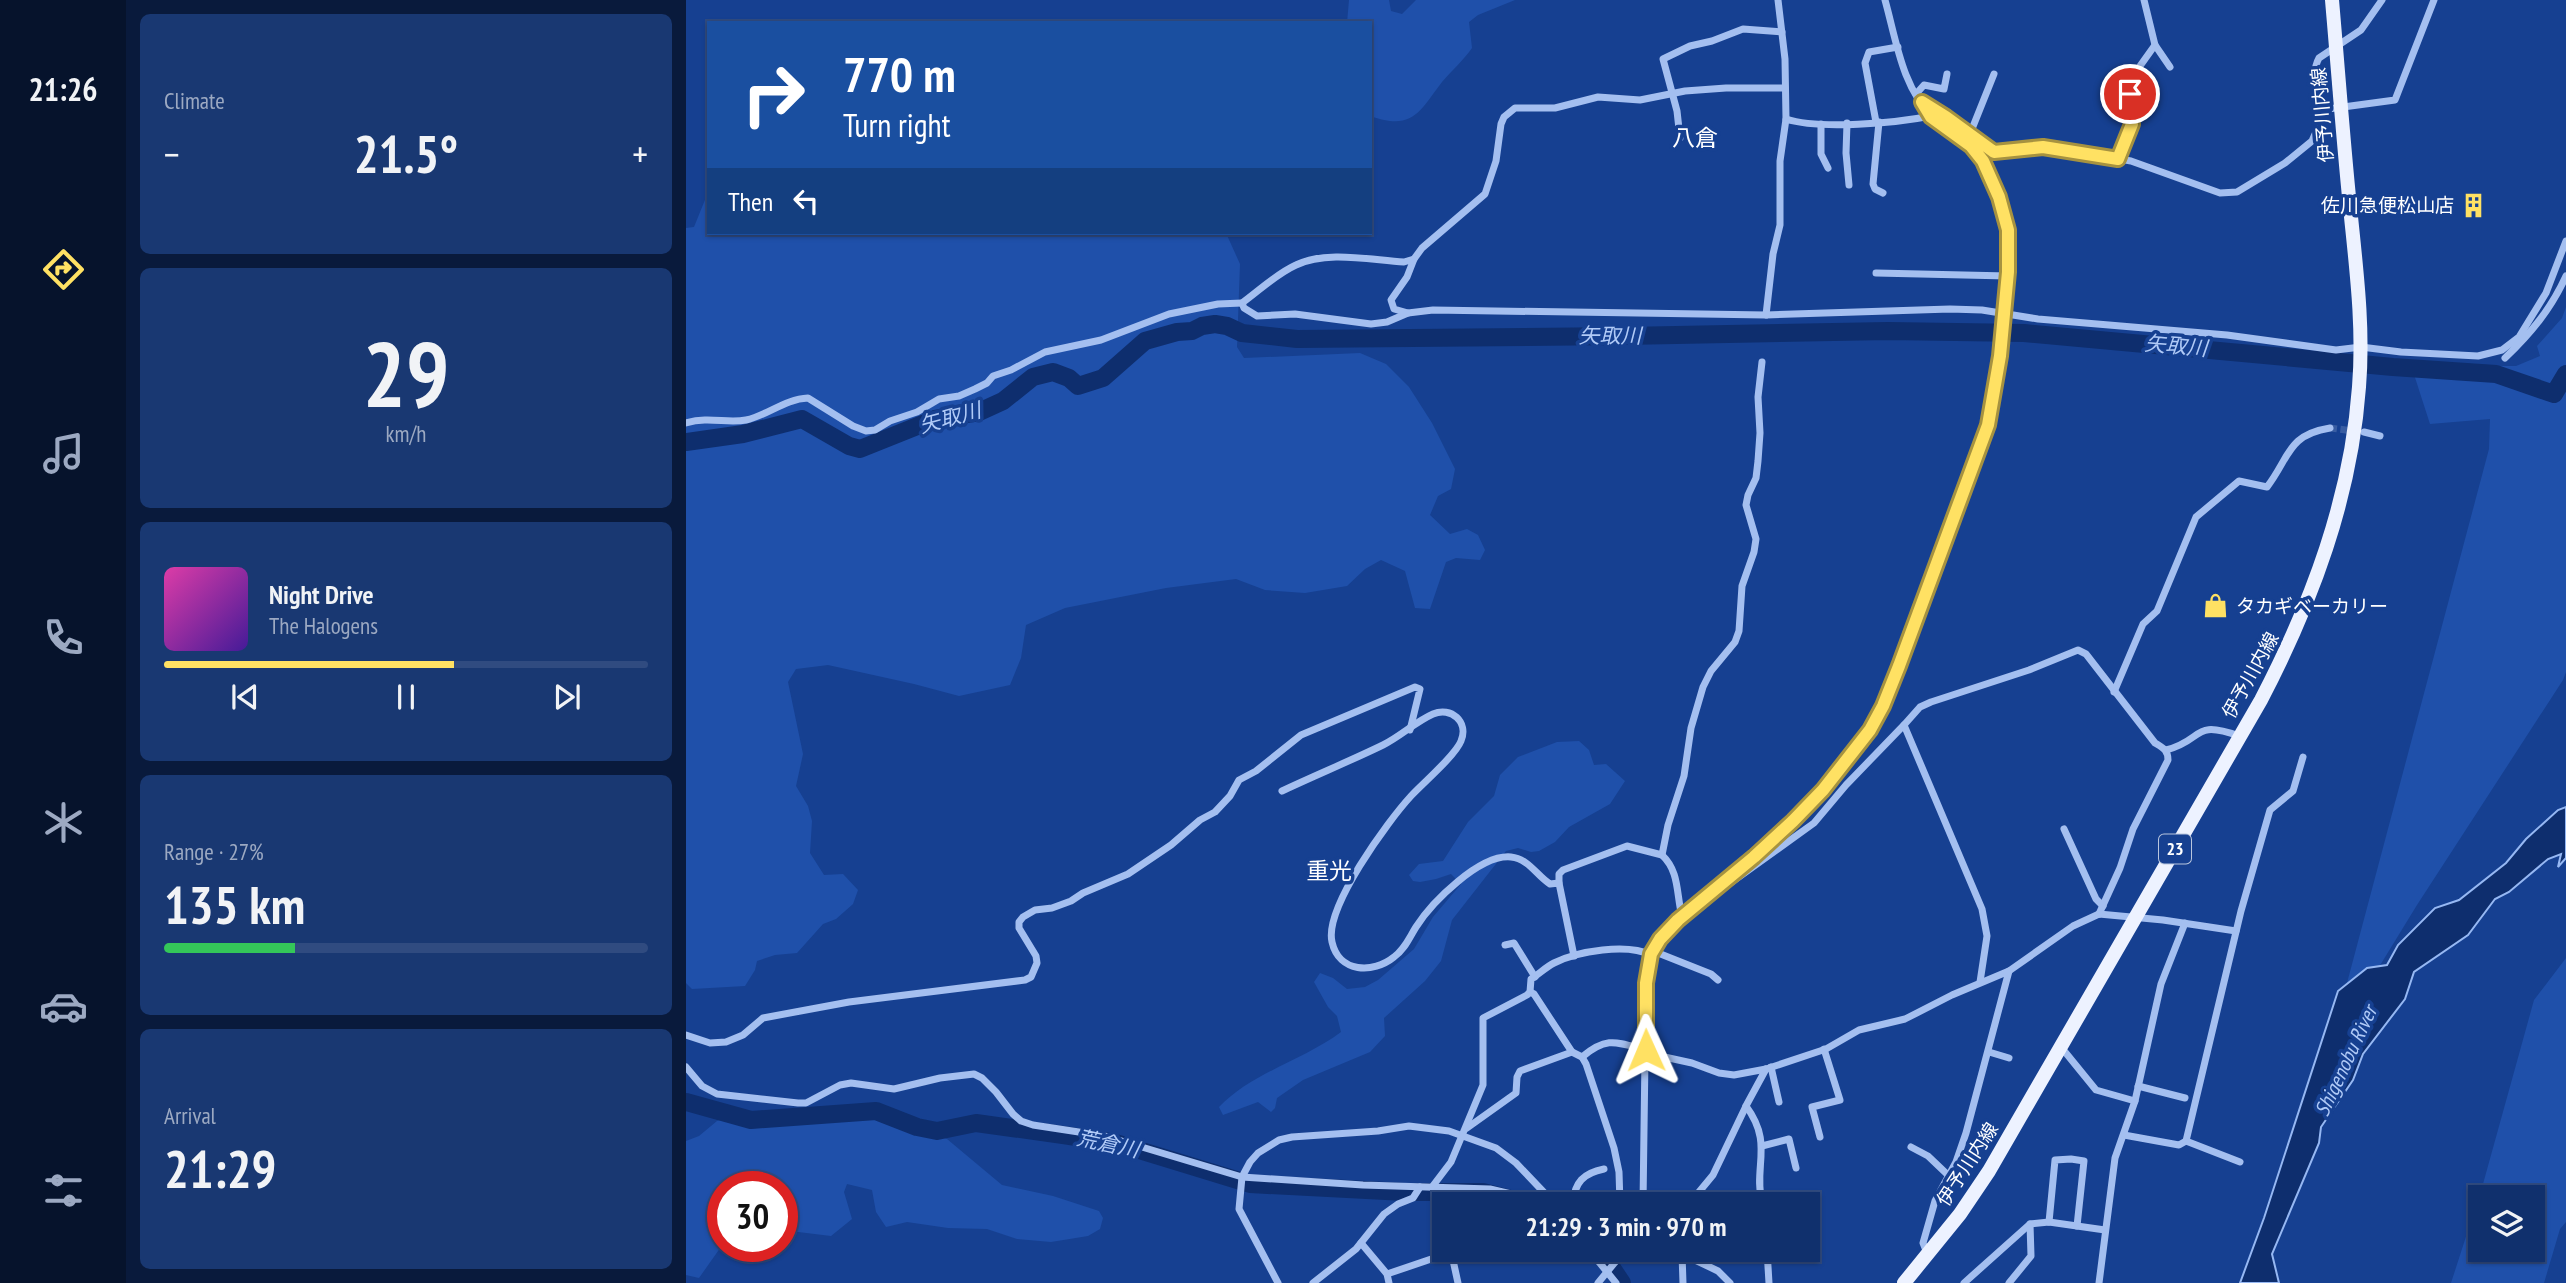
<!DOCTYPE html>
<html lang="en">
<head>
<meta charset="utf-8">
<style>
	:root { --surface:#10306d; --page:#193872; --text:#f1f3f6; --muted:#9ca9c2; --line:#304b80; --accent:#ffe163 }
	body { margin:0; font-family:"PT Sans Narrow","Noto Sans JP",sans-serif; background:var(--page); color:var(--text); height:100vh; display:flex; flex-direction:column; font-size:26px; white-space:nowrap }
	* { box-sizing:border-box; margin:0 }
	p { font-size:23px; color:var(--muted) }
	.icon { flex:none; width:38px; height:38px; fill:none; stroke:currentColor; stroke-width:2; stroke-linecap:round; stroke-linejoin:round }
	.map { position:relative; flex:1; overflow:hidden }
	.drawer { display:flex; flex-direction:column; gap:14px; padding:14px; background:#091a3c; width:560px }
	.drawer>* { flex:none }
	.banner { position:absolute; left:21px; top:21px; width:665px; height:214px; border-radius:0px; box-shadow:0 2px 5px #0004,0 0 0 2px var(--line); background:#1a4fa0; color:#fff; overflow:hidden }
	.fabs { position:absolute; left:1782px; top:1185px; display:grid; gap:14px }
	.fabs a { display:grid; place-items:center; width:77px; height:77px; border-radius:0px; background:var(--surface); box-shadow:0 2px 5px #0004,0 0 0 2px var(--line); font-size:35px }
	.speed { position:absolute; left:21px; top:1171px; display:flex; gap:14px; font-size:35px; font-weight:700; text-align:center }
	.speed>* { display:grid; place-content:center; width:91px; height:91px; border-radius:50%; background:var(--surface); box-shadow:0 2px 5px #0004,0 0 0 2px var(--line); line-height:1 }
	.speed .limit { border:10px solid #d22; background:#fff; color:#111 }
	.pin { position:absolute; display:grid; place-items:center; width:60px; height:60px; color:#fff; margin:-30px; border:4px solid #fff; border-radius:50%; box-shadow:0 2px 7px #0007 }
	.me { position:absolute; width:77px; margin:-38px; rotate:359deg; stroke-linejoin:round; filter:drop-shadow(0 0 5px #0008) }
	.turn { display:flex; align-items:center; gap:24px; height:147px; padding:0 21px; font-size:32px }
	.turn .icon { width:91px; height:91px; stroke-width:2.5 }
	.turn b { display:block; font-size:49px; line-height:60px }
	.then { display:flex; align-items:center; height:66px; padding:0 21px; background:#0003; gap:14px; font-size:26px }
	.big { font-size:52px; font-weight:700; line-height:1.1 }
	.drawer .widget { flex:1; display:flex; flex-direction:column; justify-content:center; gap:10px; min-width:0; padding:0 24px; border-radius:10px; background:var(--page) }
	.drawer .dial { align-items:center; gap:0 }
	.dial b { font-size:91px; line-height:1 }
	.song { display:flex; align-items:center; gap:21px }
	.cover { width:84px; height:84px; border-radius:10px; background:linear-gradient(135deg,hsl(320 70% 55%),hsl(260 70% 35%)) }
	.played { height:7px; border-radius:4px; background:linear-gradient(90deg,var(--accent) 60%,var(--line) 60%) }
	.keys { display:flex; justify-content:space-around; direction:ltr }
	.heat { display:flex; justify-content:space-between; align-items:center; font-size:38px; direction:ltr }
	.charge { height:10px; border-radius:5px; background:linear-gradient(90deg,#34c759 27%,var(--line) 0) }
	.trip { position:absolute; left:746px; top:1192px; width:388px; height:70px; border-radius:0px; background:var(--surface); box-shadow:0 2px 5px #0004,0 0 0 2px var(--line); font-weight:700; line-height:70px; text-align:center }
	main { display:flex; flex:1; min-height:0 }
	.tabs { display:flex; flex-direction:column; width:126px; justify-content:space-around; align-items:center; background:#06132c; color:var(--muted) }
	.tabs .icon { width:49px; height:49px }
	.tabs .current { color:var(--accent) }
	.tabs b { font-size:32px; color:var(--text) }
	.map>svg:first-child { display:block }
	.green { fill:#1f50aa; fill-rule:evenodd }
	.water { fill:#0e2e6e; stroke:#96b8f3; stroke-width:2 }
	.lines { fill:none; stroke-linecap:round; stroke-linejoin:round }
	.river { stroke:#0e2e6e; stroke-width:18 }
	.minor-tunnel { stroke:#395da2; stroke-width:7; stroke-dasharray:7 3.5; stroke-linecap:butt }
	.minor { stroke:#a4bff0; stroke-width:7 }
	.primary { stroke:#edf2ff; stroke-width:14 }
	.route-casing { stroke:#a69240; stroke-width:18 }
	.route { stroke:#ffe163; stroke-width:12 }
	.labels { text-anchor:middle; stroke-width:7; stroke-linejoin:round; paint-order:stroke }
	.shield { fill:#164091; stroke:#b9c6de; stroke-width:2 }
	.shield-label { font-size:18px; font-weight:bold; fill:#fff }
	.street-label { font-size:19px; fill:#fff; stroke:#164091 }
	.poi-label { font-size:19px; fill:#fff; stroke:#164091; text-anchor:end }
	.water-label { font-size:21px; font-style:italic; fill:#b0caf7; stroke:#164091 }
	.quarter-label { font-size:23px; fill:#fff; stroke:#164091 }
</style>
</head>
<body>
<main>
<nav class="tabs">
<b>21:26</b>
<svg class="icon current" aria-label="directions" viewBox="0 0 24 24"><path d="M12 3l9 9-9 9-9-9zM9 14v-3h6M13 9l2 2-2 2"/></svg>
<svg class="icon" aria-label="music" viewBox="0 0 24 24"><path d="M9 18V5l10-2v13"/><circle cx="6" cy="18" r="3"/><circle cx="16" cy="16" r="3"/></svg>
<svg class="icon" aria-label="phone" viewBox="0 0 24 24"><path d="M5 4h4l2 5-3 2q2 4 5 5l2-3 5 2v4C11 20 4 13 5 4z"/></svg>
<svg class="icon" aria-label="climate" viewBox="0 0 24 24"><path d="M12 3v18M4 7l16 10M4 17L20 7"/></svg>
<svg class="icon" aria-label="car" viewBox="0 0 24 24"><path d="M5 17H2v-5l4-1 3-4h7l3 4 3 1v5h-3M9 17h6M6 11h13"/><circle cx="7" cy="17" r="2"/><circle cx="17" cy="17" r="2"/></svg>
<svg class="icon" aria-label="filters" viewBox="0 0 24 24"><path d="M4 7h16M4 17h16"/><circle cx="9" cy="7" r="2"/><circle cx="15" cy="17" r="2"/></svg>
</nav>
<section class="drawer">
<div class="widget"><p>Climate</p>
<div class="heat"><a>−</a><b class="big">21.5°</b><a>+</a></div>
</div>
<div class="widget dial"><b>29</b><p>km/h</p></div>
<div class="widget">
<div class="song"><i class="cover"></i><div><b>Night Drive</b><p>The Halogens</p></div></div>
<div class="played"></div>
<div class="keys"><svg class="icon" aria-label="previous" viewBox="0 0 24 24"><path d="M18 5L8 12l10 7zM5 5v14"/></svg><svg class="icon" aria-label="pause" viewBox="0 0 24 24"><path d="M8 5v14M16 5v14"/></svg><svg class="icon" aria-label="next" viewBox="0 0 24 24"><path d="M6 5l10 7-10 7zM19 5v14"/></svg></div>
</div>
<div class="widget"><p>Range · 27%</p><b class="big">135 km</b><div class="charge"></div></div>
<div class="widget"><p>Arrival</p><b class="big">21:29</b></div>
</section>
<div class="map">
<svg width="1880" height="1283" viewBox="0 0 1880 1283">
	<rect width="100%" height="100%" fill="#164091"/>
	<g class="green">
		<path d="M663,0H703L705,11L716,14L730,0H829L792,15L783,22L786,48C777,61 766,70 756,82C733,112 727,131 684,116V23H661Z"/>
		<path d="M23,190V233H540L554,264L551,347L558,358L674,353L700,364L723,387L746,423L769,469L765,489L752,496L744,515L764,534L781,529L792,535L799,550L794,560L770,558L760,562L744,609L729,608L719,571L695,560L679,569L661,586L619,593L579,590L550,579L480,588L379,608L340,625L335,658L324,685L273,696L228,684L142,665L110,669L102,682L117,754L110,786L122,806L126,821L124,853L138,875L157,874L172,890L167,904L150,919L137,924L111,953L89,955L71,961L69,970L59,986L6,989L0,983V228L8,227Z"/>
		<path d="M1880,307V672L1877,680L1731,905L1644,1047L1803,449L1804,419L1744,424L1724,362L1777,366H1830L1854,356L1851,346L1876,318Z"/>
		<path d="M893,741L903,750L908,765L920,764L939,781L924,804L883,827L869,842L853,851L845,852L832,848L820,851L766,920L755,961L739,981L698,1018L699,1036L684,1052L617,1080L591,1098L589,1108L585,1112L572,1102L537,1115L533,1107C567,1072 616,1061 655,1032L651,1016L642,1007L628,982L634,973L647,978L661,989L679,987L692,980L728,949L747,917L775,884L765,874L750,879L734,882L727,881L723,875L733,864L757,861L782,822L808,796L814,775L832,757L871,742Z"/>
		<path d="M1880,958V1222L1874,1229L1858,1283H1765L1797,1184L1848,1000ZM1846,1197V1250H1794V1197Z"/>
		<path d="M54,1111L120,1116L173,1114L221,1125L261,1139L316,1185L367,1196L413,1211L417,1218L414,1229L402,1236L365,1242L331,1239L301,1229L262,1228L221,1222L200,1227L190,1212L186,1190L161,1184L158,1192L166,1219L145,1236L96,1230V1186H37V1244L13,1278L0,1275V1141L13,1136L31,1121Z"/>
	</g>
	<path class="water" d="M1880,807V858L1872,867L1875,854L1862,859L1823,892L1809,899L1782,935L1728,972L1719,999L1677,1054L1667,1080L1635,1127L1633,1143L1586,1254L1593,1283H1554L1578,1218L1652,991L1681,968L1701,965L1712,945L1749,908L1773,900L1820,863L1840,839L1872,810Z"/>
	<g class="lines">
		<g class="river">
			<path d="M0,442L57,434L116,419L163,446L174,449L249,419L293,412L317,401L347,377L367,372L383,378L392,386L417,378L459,341L491,332L506,331L516,326L529,324L541,326L556,333L611,339L938,336L1202,331L1338,333L1707,367L1810,374L1868,394L1880,374"/>
			<path d="M0,1102L65,1120L190,1111L231,1127L251,1131L290,1123L377,1135L430,1143L564,1184L719,1192H797L844,1204"/>
			<path d="M914,1250L936,1283"/>
		</g>
		<path class="minor-tunnel" d="M1644,428L1668,431"/>
		<g class="minor">
			<path d="M1469,45L1484,67"/>
			<path d="M1099,88H1040L999,91L954,100L912,97L869,108H829L818,117L815,124L810,161L799,194L736,248L728,259L718,262C684,260 641,250 610,265C590,274 574,290 556,303L558,308L571,316L609,314L685,324L701,322L722,313L747,310L1080,315L1264,309L1296,310L1352,319L1541,335L1650,350L1675,347L1715,352L1792,356L1816,350L1833,337L1860,293L1880,241"/>
			<path d="M1230,94L1238,85L1258,89L1261,74"/>
			<path d="M1239,104L1308,152L1316,153L1357,147L1381,150L1445,161L1534,193L1551,192L1599,163L1626,141L1634,123L1635,110L1709,100L1748,0"/>
			<path d="M1635,110C1633,93 1624,74 1633,58L1675,30L1696,0"/>
			<path d="M1100,119C1134,130 1210,123 1245,116"/>
			<path d="M1190,122L1179,63L1183,52L1212,47"/>
			<path d="M1193,122L1187,184L1189,189L1197,193"/>
			<path d="M1161,123L1160,153L1163,185"/>
			<path d="M1135,124V154L1142,168"/>
			<path d="M1284,134L1308,74"/>
			<path d="M994,138L991,111L977,59L1004,46L1026,41L1057,29L1096,32"/>
			<path d="M1432,159L1446,124L1442,106L1444,94L1454,66L1469,45L1458,0"/>
			<path d="M1190,273L1322,276"/>
			<path d="M722,313L708,309L705,300L721,277L728,259"/>
			<path d="M1080,315L1087,254L1094,225V161L1100,119L1099,59L1092,0"/>
			<path d="M1819,358C1845,333 1865,309 1880,276"/>
			<path d="M0,423C24,416 41,424 60,420C82,415 99,399 122,398L167,426L180,431L189,430L204,421L231,412L253,399L273,396L289,389L301,383L307,376L325,370L359,352L415,340L483,314L532,304L556,303"/>
			<path d="M1678,432L1694,436"/>
			<path d="M1428,692L1457,624L1471,611L1510,517L1553,481L1581,487C1604,457 1601,435 1644,428"/>
			<path d="M1480,750C1519,740 1505,719 1553,736"/>
			<path d="M596,791C630,775 664,761 697,745C715,736 729,722 747,714C765,706 783,722 775,741C769,756 737,783 725,796C702,821 638,908 646,942C653,973 687,974 708,957C719,949 723,938 730,927C746,902 794,854 825,857C843,859 850,875 864,884L873,883L888,956"/>
			<path d="M1378,829L1410,899L1417,906"/>
			<path d="M976,855C994,872 990,894 996,916"/>
			<path d="M873,883V874L877,870L941,846L976,855L982,825L998,776L1005,728L1017,687L1025,671L1049,642L1053,631L1056,586L1068,552L1070,539L1060,505L1062,495L1070,478L1072,461L1074,433L1072,397L1076,362"/>
			<path d="M1040,883L1046,882L1128,823L1160,785L1218,725"/>
			<path d="M819,945L828,943L849,977"/>
			<path d="M967,951L1025,974L1032,980"/>
			<path d="M1294,982L1301,936L1296,909L1218,725L1234,707L1245,702L1343,670L1392,650L1400,654L1469,743C1477,748 1482,750 1482,760L1447,829L1434,868L1413,914"/>
			<path d="M844,992L848,994L886,1052L896,1057L900,1064L928,1148L933,1172L934,1204"/>
			<path d="M0,1035L24,1043L40,1042L57,1035L77,1018L163,1002L339,980L345,977L351,963L350,956L333,928V922L337,917L349,910L366,908L385,901L397,893L442,874L485,845L514,820L529,812L544,796L553,780L570,771L615,735L729,687L734,689L724,730"/>
			<path d="M1375,1047L1410,1090L1449,1101"/>
			<path d="M1303,1052L1323,1058"/>
			<path d="M960,1053L1006,1063L1033,1073L1048,1075L1080,1069L1140,1049L1173,1030L1219,1019L1266,995L1323,971L1387,926L1413,914L1477,920L1550,931"/>
			<path d="M896,1057C921,1036 930,1042 960,1050"/>
			<path d="M0,1067L16,1086L31,1094L112,1103H120L154,1085L165,1083L208,1089L254,1078L288,1074L296,1078L310,1092L327,1114L335,1121L347,1125L419,1136L556,1177L677,1185L804,1189L868,1204"/>
			<path d="M1085,1067L1093,1102"/>
			<path d="M1452,1086L1499,1098"/>
			<path d="M1060,1106C1088,1144 1067,1165 1076,1204"/>
			<path d="M781,1128L830,1093L831,1077L834,1071L886,1052"/>
			<path d="M1438,1135L1493,1145L1500,1141"/>
			<path d="M1134,1137L1126,1107L1154,1100L1138,1049"/>
			<path d="M1076,1146L1103,1139L1110,1168"/>
			<path d="M1225,1147L1242,1156L1263,1176"/>
			<path d="M1554,1162L1500,1141L1555,911L1584,810L1607,791L1617,757"/>
			<path d="M746,1187L765,1162L797,1085V1018L841,995L844,992L845,979C853,974 860,967 868,963C892,951 941,943 965,955"/>
			<path d="M887,1204C888,1182 898,1173 918,1169"/>
			<path d="M957,1204L960,983C962,967 965,952 974,938C991,914 1019,898 1042,879C1085,843 1127,805 1162,761C1198,715 1213,662 1232,608C1254,546 1279,486 1302,425C1310,390 1314,355 1317,319C1323,262 1329,216 1298,164C1285,142 1264,134 1247,117C1216,88 1210,39 1199,0"/>
			<path d="M1003,1204L1027,1175L1061,1104L1080,1069"/>
			<path d="M1363,1222L1369,1160L1385,1159L1398,1161L1391,1226"/>
			<path d="M675,1243L701,1274L703,1283"/>
			<path d="M898,1250L913,1262L930,1283"/>
			<path d="M921,1250L930,1261"/>
			<path d="M988,1250L1032,1271L1044,1283"/>
			<path d="M1081,1250L1083,1283"/>
			<path d="M765,1251L772,1283"/>
			<path d="M1241,1253L1237,1243L1249,1201L1270,1162L1280,1133L1323,971"/>
			<path d="M996,1254L997,1283"/>
			<path d="M935,1256L949,1250"/>
			<path d="M701,1274L757,1255L766,1250"/>
			<path d="M592,1283L553,1209L556,1177L564,1162L572,1153L593,1140L606,1137L692,1131L723,1126L763,1131L810,1148L830,1163L869,1204"/>
			<path d="M627,1283L670,1249L698,1214L712,1204L727,1198L734,1187"/>
			<path d="M912,1283L939,1250"/>
			<path d="M1278,1283L1344,1224L1363,1222L1419,1230"/>
			<path d="M1323,1283L1345,1256L1344,1224"/>
			<path d="M1413,1283L1429,1158L1449,1101L1475,984L1499,923"/>
		</g>
		<path class="primary" d="M1218,1283L1274,1214L1303,1171L1575,700C1626,602 1665,498 1673,387C1678,327 1670,267 1664,207C1657,138 1652,69 1646,0"/>
	</g>
	<g class="lines">
		<defs>
			<path id="route" d="M960,1050V983L965,954L974,939L992,920L1068,857L1107,821L1137,790L1184,730L1197,706L1213,666L1302,425L1314,356L1322,272V230L1313,197L1297,161L1285,146L1245,117L1236,102L1260,117L1308,152L1357,147L1432,159L1446,124L1442,106L1444,94"/>
		</defs>
		<use href="#route" class="route-casing"/>
		<use href="#route" class="route"/>
	</g>
	<defs>
		<symbol id="building-bare" viewBox="-9 -9 18 18"><path d="M-4-6H4V6H1V3H-1V6H-4ZM-2.5-4.3h1.7v1.8h-1.7ZM.8-4.3h1.7v1.8H.8ZM-2.5-1h1.7V.8h-1.7ZM.8-1h1.7V.8H.8Z" fill="#ffe163" stroke="#164091" stroke-width="2.5" paint-order="stroke"/></symbol>
		<symbol id="shop-bare" viewBox="-9 -9 18 18"><path d="M-5-2.5h2.3a2.7 3.5 0 0 1 5.4 0H5L5.5 6h-11ZM-1.5-2.5h3a1.5 2.3 0 0 0-3 0Z" fill="#ffe163" stroke="#164091" stroke-width="2.5" paint-order="stroke"/></symbol>
	</defs>
	<g fill-rule="evenodd">
		<use href="#building-bare" x="1770" y="188" width="35" height="35"/>
		<use href="#shop-bare" x="1512" y="588" width="35" height="35"/>
	</g>
	<g class="labels">
		<rect class="shield" x="1473" y="834.5" width="32" height="29" rx="5"/>
		<g class="shield-label">
			<text x="1489" y="855">23</text>
		</g>
		<g class="street-label">
			<text transform="translate(1636 115) rotate(-95)" y="7">伊予川内線</text>
			<text transform="translate(1564 675) rotate(-61)" y="7">伊予川内線</text>
			<text transform="translate(1281 1164) rotate(-57)" y="7">伊予川内線</text>
		</g>
		<g class="poi-label">
			<text x="1768" y="212">佐川急便松山店</text>
			<text x="1550" y="613" text-anchor="start">タカギベーカリー</text>
		</g>
		<g class="water-label">
			<text x="924" y="343">矢取川</text>
			<text transform="translate(1490 346) rotate(5)" y="7">矢取川</text>
			<text transform="translate(264 418) rotate(-15)" y="7">矢取川</text>
			<text transform="translate(1660 1061) rotate(-65)" y="7">Shigenobu River</text>
			<text transform="translate(422 1144) rotate(12)" y="7">荒倉川</text>
		</g>
		<g class="quarter-label">
			<text x="1009" y="146">八倉</text>
			<text x="643" y="879">重光</text>
		</g>
	</g>
</svg>
<div class="fabs">
<a><svg class="icon" aria-label="layers" viewBox="0 0 24 24"><path d="M12 4l9 5-9 5-9-5zM3 14l9 5 9-5"/></svg></a>
</div>
<div class="speed"><div class="limit">30</div></div>
<div class="pin" style="left:1444px;top:94px;background:#d93025"><svg class="icon" aria-label="arrive" viewBox="0 0 24 24"><path d="M6 21V4h12l-3 4 3 4H6"/></svg></div>
<svg class="me" style="left:960px;top:1050px" viewBox="-20 -20 40 40"><path d="M0-17L14 15 0 8-14 15z" fill="#ffe163" stroke="#fff" stroke-width="4"/></svg>
<div class="trip">21:29 · 3 min · 970 m</div>
<div class="banner">
<div class="turn"><svg class="icon" aria-label="right" viewBox="0 0 24 24"><path d="M7 20v-9h11M14 6l5 5-5 5"/></svg><div><b>770 m</b>Turn right</div></div>
<div class="then">Then<svg class="icon" aria-label="left" viewBox="0 0 24 24"><path d="M17 20v-9H6M10 6l-5 5 5 5"/></svg></div>
</div>
</div>
</main>
</body>
</html>
